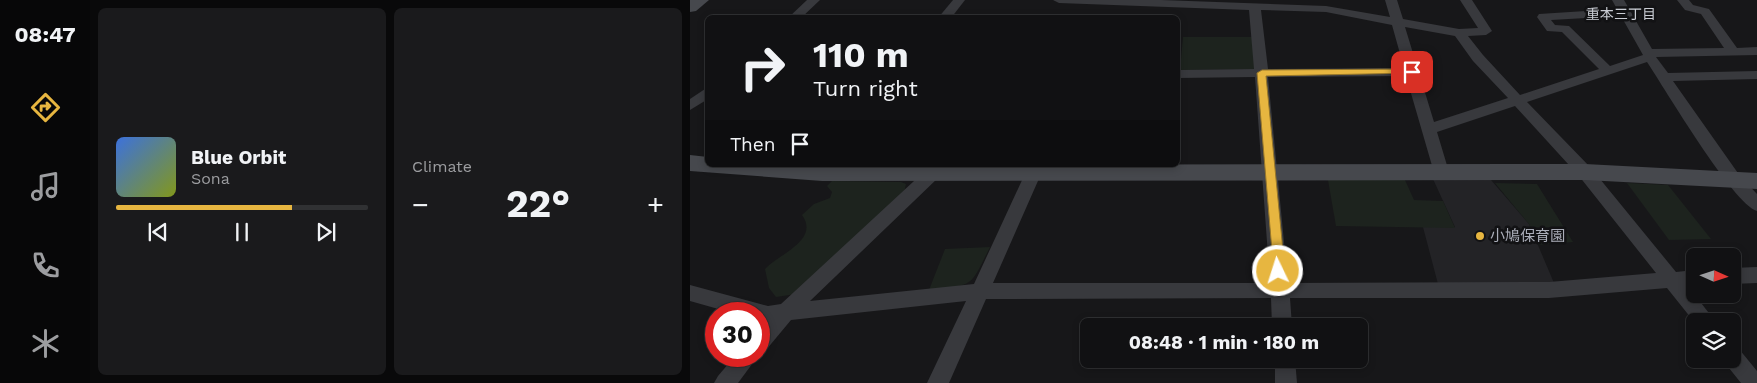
<!DOCTYPE html>
<html lang="en">
<head>
<meta charset="utf-8">
<style>
	:root { --surface:#111113; --page:#1a1a1c; --text:#f1f3f6; --muted:#9c9da0; --line:#303133; --accent:#e7b640 }
	body { margin:0; font-family:"Work Sans","Noto Sans JP",sans-serif; background:var(--page); color:var(--text); height:100vh; display:flex; flex-direction:column; font-size:19px; white-space:nowrap }
	* { box-sizing:border-box; margin:0 }
	p { font-size:16px; color:var(--muted) }
	.icon { flex:none; width:28px; height:28px; fill:none; stroke:currentColor; stroke-width:2; stroke-linecap:round; stroke-linejoin:round }
	.map { position:relative; flex:1; overflow:hidden }
	.drawer { display:flex; flex-direction:column; gap:8px; padding:8px; background:#09090a; width:600px }
	.drawer>* { flex:none }
	.guide { position:absolute; left:15px; top:15px; width:475px; height:152px; border-radius:8px; box-shadow:0 2px 8px #0003,0 0 0 1px var(--line); background:#111113; color:var(--text); overflow:hidden }
	.needle { width:32px; rotate:93deg }
	.fabs { position:absolute; left:996px; top:248px; display:grid; gap:10px }
	.fabs a { display:grid; place-items:center; width:55px; height:55px; border-radius:8px; background:var(--surface); box-shadow:0 2px 8px #0003,0 0 0 1px var(--line); font-size:25px }
	.speed { position:absolute; left:15px; top:302px; display:flex; gap:10px; font-size:25px; font-weight:700; text-align:center }
	.speed>* { display:grid; place-content:center; width:65px; height:65px; border-radius:50%; background:var(--surface); box-shadow:0 2px 8px #0003,0 0 0 1px var(--line); line-height:1 }
	.speed .limit { border:8px solid #d22; background:#fff; color:#111 }
	.pin { position:absolute; display:grid; place-items:center; width:42px; height:42px; color:#fff; margin:-21px; border-radius:10px; box-shadow:0 2px 8px #0006 }
	.me { position:absolute; width:55px; margin:-28px; rotate:356deg; stroke-linejoin:round; filter:drop-shadow(0 0 4px #0008) }
	.turn { display:flex; align-items:center; gap:18px; height:105px; padding:0 25px; font-size:22px }
	.turn .icon { width:65px; height:65px; stroke-width:2.5 }
	.turn b { display:block; font-size:35px; line-height:42px }
	.then { display:flex; align-items:center; height:48px; padding:0 25px; background:#0003; gap:10px; font-size:19px }
	.big { font-size:38px; font-weight:700; line-height:1.1 }
	.drawer .widget { flex:1; display:flex; flex-direction:column; justify-content:center; gap:8px; min-width:0; padding:0 18px; border-radius:8px; background:var(--page) }
	.song { display:flex; align-items:center; gap:15px }
	.cover { width:60px; height:60px; border-radius:8px; background:linear-gradient(135deg,hsl(220 70% 55%),hsl(70 70% 35%)) }
	.played { height:5px; border-radius:2px; background:linear-gradient(90deg,var(--accent) 70%,var(--line) 70%) }
	.keys { display:flex; justify-content:space-around; direction:ltr }
	.heat { display:flex; justify-content:space-between; align-items:center; font-size:28px; direction:ltr }
	.drawer .tiles { flex:1; display:grid; gap:8px; grid-template-columns:repeat(2,1fr) }
	.trip { position:absolute; left:390px; top:318px; width:288px; height:50px; border-radius:8px; background:var(--surface); box-shadow:0 2px 8px #0003,0 0 0 1px var(--line); font-weight:700; line-height:50px; text-align:center }
	main { display:flex; flex:1; min-height:0 }
	.tab-bar { display:flex; flex-direction:column; width:90px; justify-content:space-around; align-items:center; background:#070708; color:var(--muted) }
	.tab-bar .icon { width:35px; height:35px }
	.tab-bar .on { color:var(--accent) }
	.tab-bar b { font-size:22px; color:var(--text) }
	.map>svg:first-child { display:block }
	.built { fill:#232326 }
	.green { fill:#1d231e }
	.lines { fill:none; stroke-linecap:round; stroke-linejoin:round }
	.street { fill:#38393d; fill-rule:evenodd }
	.secondary { fill:#46484d; fill-rule:evenodd }
	.route { fill:#e7b640; stroke:#96762a }
	.poi-dot { fill:#e7b640; stroke:#121214; stroke-width:2 }
	.labels { text-anchor:middle; stroke-width:5; stroke-linejoin:round; paint-order:stroke }
	.far-neighbourhood-label { font-size:14px; fill:#cacdd4; stroke:#121214 }
	.poi-label { font-size:15px; fill:#aaadb8; stroke:#121214; text-anchor:start }
</style>
</head>
<body>
<main>
<nav class="tab-bar">
<b>08:47</b>
<svg class="icon on" aria-label="directions" viewBox="0 0 24 24"><path d="M12 3l9 9-9 9-9-9zM9 14v-3h6M13 9l2 2-2 2"/></svg>
<svg class="icon" aria-label="music" viewBox="0 0 24 24"><path d="M9 18V5l10-2v13"/><circle cx="6" cy="18" r="3"/><circle cx="16" cy="16" r="3"/></svg>
<svg class="icon" aria-label="phone" viewBox="0 0 24 24"><path d="M5 4h4l2 5-3 2q2 4 5 5l2-3 5 2v4C11 20 4 13 5 4z"/></svg>
<svg class="icon" aria-label="climate" viewBox="0 0 24 24"><path d="M12 3v18M4 7l16 10M4 17L20 7"/></svg>
</nav>
<section class="drawer">
<div class="tiles">
<div class="widget">
<div class="song"><i class="cover"></i><div><b>Blue Orbit</b><p>Sona</p></div></div>
<div class="played"></div>
<div class="keys"><svg class="icon" aria-label="previous" viewBox="0 0 24 24"><path d="M18 5L8 12l10 7zM5 5v14"/></svg><svg class="icon" aria-label="pause" viewBox="0 0 24 24"><path d="M8 5v14M16 5v14"/></svg><svg class="icon" aria-label="next" viewBox="0 0 24 24"><path d="M6 5l10 7-10 7zM19 5v14"/></svg></div>
</div>
<div class="widget"><p>Climate</p>
<div class="heat"><a>−</a><b class="big">22°</b><a>+</a></div>
</div>
</div>
</section>
<div class="map">
<svg width="1067" height="383" viewBox="0 0 1067 383">
	<rect width="100%" height="100%" fill="#171719"/>
	<path class="built" d="M743,179L801,180L839,224L864,283L748,284L733,227H765Z"/>
	<g class="green">
		<path d="M493,37H565V69L490,70Z"/>
		<path d="M638,180H715L724,200L753,201L765,228L646,226Z"/>
		<path d="M142,181L211,182L216,184L214,193L106,294L86,297L79,288L75,269C89,254 130,240 112,215L124,204L140,198L142,192L137,186Z"/>
		<path d="M805,183L847,184L883,242L848,245L839,224Z"/>
		<path d="M937,183L978,185L1021,239L979,240Z"/>
		<path d="M300,247C279,289 285,284 239,290L255,249Z"/>
	</g>
	<g class="lines">
		<g class="street">
			<path d="M117,0H130L111,18H98Z"/>
			<path d="M263,0H275L261,18H248Z"/>
			<path d="M363,0H471L636,6L700,17L695,0H707L713,19L769,29L788,28L770,0H782L802,31L796,35L778,36L793,55L830,95L909,69L872,32L857,31L847,17L849,14L927,9L922,0H934L962,49L1034,48L1011,14L995,10L987,0H999L1003,5L1019,9L1047,48L1067,47V55L966,57L978,73L1067,71V79L983,81L1050,176L1067,194V211C1043,204 975,89 957,62L837,102L901,168L986,272L1005,270V286H998L1025,321H1005V323L977,288L859,298H600L602,326H582L581,298L296,299L259,383H237L276,301L101,320L76,350L69,353V330L75,322L69,320V314H46L0,301V285L78,306L91,304L237,169H249L251,173L249,177L120,301L284,284L339,165H355L303,283H580L565,77L488,78V70L564,69L559,10L369,3ZM571,10L636,12L702,25L714,68L578,69ZM931,16L953,55L920,66L879,26L865,25L861,20ZM715,27L765,36L783,61L818,98L744,122ZM716,76L745,176H757L759,172L747,132L825,106L889,176L966,273L859,282L598,283L578,77Z"/>
			<path d="M18,87V99L0,110V99Z"/>
			<path d="M1067,267V283L1042,284V268Z"/>
			<path d="M1042,347L1049,349L1067,371V383H1051L1035,363L1033,359H1042Z"/>
			<path d="M45,356H68L48,383H24L28,376Z"/>
			<path d="M585,359H605L607,383H585Z"/>
		</g>
		<g class="secondary">
			<path d="M0,0H19L6,11L0,12Z"/>
			<path d="M0,155L18,157V165L895,164L1067,173V189L895,180L132,181L0,171Z"/>
		</g>
	</g>
	<path class="route" d="M722,69L727,72L725,73L576,76L595,271L593,275H584L567,73L572,70Z"/>
	<circle class="poi-dot" cx="790" cy="236" r="5"/>
	<g class="labels">
		<g class="far-neighbourhood-label">
			<text x="931" y="19">重本三丁目</text>
		</g>
		<g class="poi-label">
			<text x="800" y="241">小鳩保育園</text>
		</g>
	</g>
</svg>
<div class="fabs">
<a><svg class="needle" viewBox="-14 -14 28 28"><path d="M0-13l5 13h-10z" fill="#e53935"/><path d="M0 13l5-13h-10z" fill="#9c9da0"/></svg></a>
<a><svg class="icon" aria-label="layers" viewBox="0 0 24 24"><path d="M12 4l9 5-9 5-9-5zM3 14l9 5 9-5"/></svg></a>
</div>
<div class="speed"><div class="limit">30</div></div>
<div class="pin" style="left:722px;top:72px;background:#d93025"><svg class="icon" aria-label="arrive" viewBox="0 0 24 24"><path d="M6 21V4h12l-3 4 3 4H6"/></svg></div>
<svg class="me" style="left:588px;top:271px" viewBox="-20 -20 40 40"><circle r="17" fill="#e7b640" stroke="#fff" stroke-width="3"/><path d="M0-11L8 9 0 5-8 9z" fill="#fff"/></svg>
<div class="trip">08:48 · 1 min · 180 m</div>
<div class="guide">
<div class="turn"><svg class="icon" aria-label="right" viewBox="0 0 24 24"><path d="M7 20v-9h11M14 6l5 5-5 5"/></svg><div><b>110 m</b>Turn right</div></div>
<div class="then">Then<svg class="icon" aria-label="arrive" viewBox="0 0 24 24"><path d="M6 21V4h12l-3 4 3 4H6"/></svg></div>
</div>
</div>
</main>
</body>
</html>
